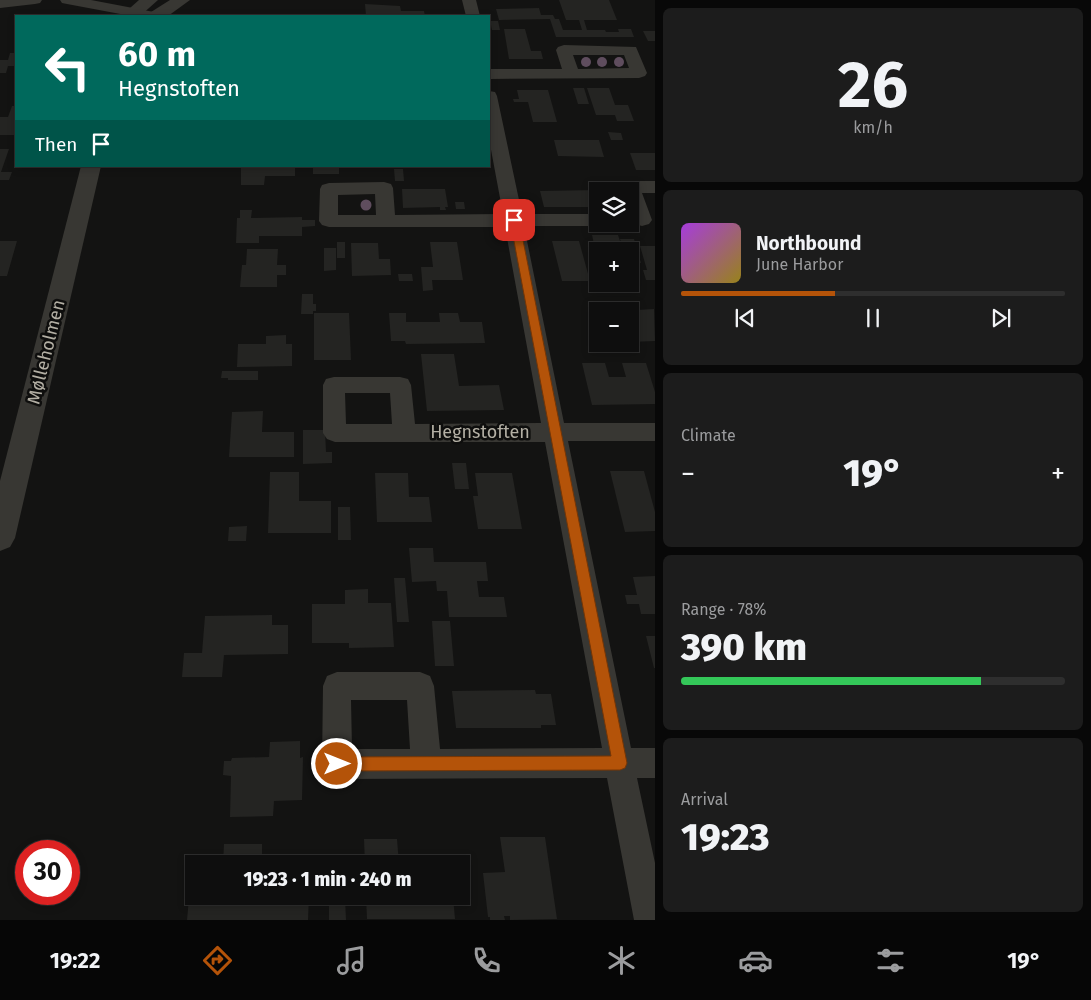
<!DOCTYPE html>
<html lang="en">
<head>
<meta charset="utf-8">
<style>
	:root { --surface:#0e0e0e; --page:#1c1c1c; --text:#f1f3f6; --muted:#9b9c9e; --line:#2e2e2e; --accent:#b45309 }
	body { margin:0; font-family:"Fira Sans",sans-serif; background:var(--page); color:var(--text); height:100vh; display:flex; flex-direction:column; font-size:19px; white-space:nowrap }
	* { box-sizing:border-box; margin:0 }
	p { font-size:16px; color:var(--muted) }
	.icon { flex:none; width:28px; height:28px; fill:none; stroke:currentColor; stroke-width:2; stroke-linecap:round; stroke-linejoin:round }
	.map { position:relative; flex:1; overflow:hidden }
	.side { display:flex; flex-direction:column; gap:8px; padding:8px; background:#080808; width:436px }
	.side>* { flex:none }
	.banner { position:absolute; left:15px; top:15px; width:475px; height:152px; border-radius:0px; box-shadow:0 2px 8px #0003,0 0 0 1px var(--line); background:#00695c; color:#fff; overflow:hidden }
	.tools { position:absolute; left:589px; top:182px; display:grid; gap:10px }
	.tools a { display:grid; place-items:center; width:50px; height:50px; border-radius:0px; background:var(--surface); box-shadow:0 2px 8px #0003,0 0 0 1px var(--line); font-size:25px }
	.speed { position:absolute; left:15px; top:840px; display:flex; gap:10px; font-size:25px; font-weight:700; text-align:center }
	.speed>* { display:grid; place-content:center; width:65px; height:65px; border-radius:50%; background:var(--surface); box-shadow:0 2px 8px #0003,0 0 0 1px var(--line); line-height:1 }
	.speed .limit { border:8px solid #d22; background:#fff; color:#111 }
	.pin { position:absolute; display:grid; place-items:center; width:42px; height:42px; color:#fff; margin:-21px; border-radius:10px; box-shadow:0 2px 8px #0006 }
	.me { position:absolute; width:55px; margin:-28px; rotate:90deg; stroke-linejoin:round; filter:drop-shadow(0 0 4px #0008) }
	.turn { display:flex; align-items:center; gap:18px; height:105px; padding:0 20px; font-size:22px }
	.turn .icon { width:65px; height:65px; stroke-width:2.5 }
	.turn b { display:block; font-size:35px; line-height:42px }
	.then { display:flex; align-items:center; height:48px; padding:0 20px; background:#0003; gap:10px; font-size:19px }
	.big { font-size:38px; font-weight:800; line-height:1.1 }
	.side .card { flex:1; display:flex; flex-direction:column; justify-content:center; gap:8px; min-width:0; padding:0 18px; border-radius:8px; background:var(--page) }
	.side .dial { align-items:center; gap:0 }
	.dial b { font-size:65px; line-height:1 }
	.song { display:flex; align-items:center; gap:15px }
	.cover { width:60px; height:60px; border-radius:8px; background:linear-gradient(135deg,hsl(280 70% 55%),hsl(50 70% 35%)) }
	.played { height:5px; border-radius:2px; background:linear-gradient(90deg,var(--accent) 40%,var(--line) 40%) }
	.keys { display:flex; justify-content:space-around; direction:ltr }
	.heat { display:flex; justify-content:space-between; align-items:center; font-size:28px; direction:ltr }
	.charge { height:8px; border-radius:4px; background:linear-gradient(90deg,#34c759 78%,var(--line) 0) }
	.trip { position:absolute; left:185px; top:855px; width:285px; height:50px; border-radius:0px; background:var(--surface); box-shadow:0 2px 8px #0003,0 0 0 1px var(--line); font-weight:800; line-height:50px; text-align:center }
	.dock { display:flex; height:80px; justify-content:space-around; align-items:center; background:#060606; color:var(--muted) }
	.dock .icon { width:35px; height:35px }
	.dock .on { color:var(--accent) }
	.dock b { font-size:22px; color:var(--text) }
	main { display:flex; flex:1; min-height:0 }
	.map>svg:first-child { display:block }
	.building { fill:#242422 }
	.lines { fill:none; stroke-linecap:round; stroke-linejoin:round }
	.minor { fill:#383733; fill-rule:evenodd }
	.tertiary { fill:#383733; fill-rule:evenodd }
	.tree { fill:#5f4d5e }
	.route { fill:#b45309; stroke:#753606 }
	.labels { text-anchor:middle; stroke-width:5; stroke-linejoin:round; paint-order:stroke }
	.street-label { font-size:18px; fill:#b3afa4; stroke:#0e0e0d }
</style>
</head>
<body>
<main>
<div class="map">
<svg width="655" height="920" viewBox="0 0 655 920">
	<rect width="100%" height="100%" fill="#131312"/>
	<g class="building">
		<path d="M559,0H609L617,20H584L587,30H605L606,32H619L618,29H631L634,37H556L550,19L499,20L496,9L539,8L541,15H553L555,19H559L563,30H582L579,20H566Z"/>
		<path d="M365,4L400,6L401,11H424L425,16H366Z"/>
		<path d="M490,21H498L500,30H492Z"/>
		<path d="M504,29H525L531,51H541L543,59H509Z"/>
		<path d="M643,31H655V41H648Z"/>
		<path d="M10,53H16V66H8L6,73H0V60H8Z"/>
		<path d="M573,88H584L589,104H578Z"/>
		<path d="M587,88H609L615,105H628L634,121H617L615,115H596Z"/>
		<path d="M517,90H548L557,122H533L528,102H514L513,99H519Z"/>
		<path d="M12,106H16V135H0V117H8Z"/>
		<path d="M608,132L621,133L623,140H611Z"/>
		<path d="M554,140H599L604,157L558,156Z"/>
		<path d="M0,149H9L1,172H12L9,180H0Z"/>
		<path d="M630,153H655V170H636Z"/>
		<path d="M241,166H295V176H265L264,185H241Z"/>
		<rect x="313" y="166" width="26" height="8"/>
		<path d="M394,169H403L404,181H395Z"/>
		<path d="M402,189H445L448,207H445L446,210H440V207L403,208Z"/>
		<path d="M598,190V207H544L540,191Z"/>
		<path d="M455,202H464L465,209H456Z"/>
		<path d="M240,210H252L251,218L302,217V220H315V226L302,227V236H259V243H236L237,218H240Z"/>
		<path d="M592,235H618L621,244H594Z"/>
		<path d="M620,239H634L641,263H630V251H624Z"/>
		<path d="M0,241H17L7,276H0Z"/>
		<path d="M552,241H579L590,281H562Z"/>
		<rect x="337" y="242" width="8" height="16"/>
		<path d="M430,242H457L463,280H432L433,290L423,291L421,267H433Z"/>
		<path d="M351,243H378L379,259H390L391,275L352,276Z"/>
		<path d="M640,246H655V280H646L643,270H647Z"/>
		<path d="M324,248H336V270L324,271Z"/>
		<path d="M247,249H278L277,265H286V275H277V287H240L242,265H246Z"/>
		<path d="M398,274H412L413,281H399Z"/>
		<path d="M302,294H313V304H316V311H313V314H301Z"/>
		<path d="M654,309L655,341L630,342V322H640L637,310Z"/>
		<path d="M590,310H598V336H597Z"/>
		<path d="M314,313H349L351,360H314Z"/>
		<path d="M389,313H406V322H440L439,313H458L460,322H482L485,343L406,344L405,341H391Z"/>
		<path d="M286,335V344H292V366L237,367L238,344H266V336Z"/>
		<path d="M421,354H454L459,386L499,385L504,410L427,411Z"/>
		<path d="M582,363H605L609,377H626L622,363H646L655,392V404L592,405Z"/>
		<path d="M222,371H258V380H228V378H221Z"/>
		<path d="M263,411L262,432H294V457H229L232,412Z"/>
		<path d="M303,430H325L326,452H332V463L303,464Z"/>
		<path d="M452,463H466L469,489H455Z"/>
		<path d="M610,471H644L655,512V531L625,532Z"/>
		<path d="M270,472H299V501H331V533H268Z"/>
		<path d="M375,473H408L409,497H429L432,522H377Z"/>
		<path d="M475,473H512L522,529H478L473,496H478Z"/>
		<path d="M338,507H350L351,540H338Z"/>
		<path d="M247,526L246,541H228L229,527Z"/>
		<path d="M409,548H433L434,562H486L488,581H477L479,597H504L507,617H449L447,591H437L436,581L412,582Z"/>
		<path d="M655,576V614H641L639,604H627L625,595H637L633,577Z"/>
		<path d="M394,578H405L409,622H397Z"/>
		<path d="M368,589V603H391L394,647L349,648V643H312V604H345V590Z"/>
		<path d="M272,615V625H288V654L224,655L222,677H182L184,653H202L205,616Z"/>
		<path d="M432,621H450L454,666H435Z"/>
		<path d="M646,636H655V668H654Z"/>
		<path d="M535,690L536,694H551L556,725H541V728H456L452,691Z"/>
		<path d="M300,741V758L303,757L302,800L274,801L273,816L230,817L231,776L223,775L224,761H231L232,758L269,757L270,742Z"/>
		<path d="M500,837H545L557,919L510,920V916H504L505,920H490V917H488L483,873L505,872Z"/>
		<path d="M364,839H397L399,864H365Z"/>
		<path d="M224,844H262V864H223Z"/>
		<path d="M191,876H194V896H309L308,920H187Z"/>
		<path d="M366,896H453L455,919H367Z"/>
		<path d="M329,898H345L346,920H329Z"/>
	</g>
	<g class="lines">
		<g class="minor">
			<path d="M0,0H42L40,3L35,4L0,8Z"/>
			<path d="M60,0H91L154,12L159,13L161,16H131L67,4L62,3Z"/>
			<path d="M462,0H476L480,16H466Z"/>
			<path d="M564,45L636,47L647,73L645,76L639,78L489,79V69H562L556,50L558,47ZM573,55H624L629,68L578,69Z"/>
			<path d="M489,91L495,92L497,96L522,214H598V224H605L598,226H524L564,423H655V441H568L631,748H655V778H637L655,863V920H634L607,778L337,779L326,775L322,764L323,686L327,676L337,672H420L430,676L434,686L440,749L602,748L545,442H335L327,439L323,433V385L326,379L334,377H400L408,379L411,385L415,424L541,423L505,227H329L322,225L319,221L320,189L322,185L329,183L384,182L391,184L393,188L395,215L503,214L489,139ZM375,194L376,215H338V195ZM345,393H390L392,424H346ZM351,700H407L410,749H352Z"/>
			<path d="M631,181H655V193H642L652,220L649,224L642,226L635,224C629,214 630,203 630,191H623L622,187L625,183Z"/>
		</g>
		<g class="tertiary">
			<path d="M139,0H158L140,16H121Z"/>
			<path d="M170,0H190L168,16H148L151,12Z"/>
			<path d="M81,166H101L15,538L10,547L0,551V481Z"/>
		</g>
	</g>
	<g class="tree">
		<circle cx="586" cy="62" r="5"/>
		<circle cx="602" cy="62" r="5"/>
		<circle cx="619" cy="62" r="5"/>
		<circle cx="366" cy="205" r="5.5"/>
	</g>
	<path class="route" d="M514,217L519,220L627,763L625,768L620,770L337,771L332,769L330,764L332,759L337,757L611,756L510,220Z"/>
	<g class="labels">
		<g class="street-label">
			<text transform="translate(46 352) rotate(-76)" y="6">Mølleholmen</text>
			<text x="480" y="438">Hegnstoften</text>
		</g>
	</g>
</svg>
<div class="tools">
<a><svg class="icon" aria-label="layers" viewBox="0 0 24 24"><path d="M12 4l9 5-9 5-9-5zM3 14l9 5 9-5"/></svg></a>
<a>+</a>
<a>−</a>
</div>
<div class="speed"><div class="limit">30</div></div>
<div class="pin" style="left:514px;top:220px;background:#d93025"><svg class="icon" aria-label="arrive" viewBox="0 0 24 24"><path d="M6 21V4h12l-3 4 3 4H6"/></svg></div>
<svg class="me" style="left:337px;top:764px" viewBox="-20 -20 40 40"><circle r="17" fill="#b45309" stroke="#fff" stroke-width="3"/><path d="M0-11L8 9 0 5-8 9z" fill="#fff"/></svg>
<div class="trip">19:23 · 1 min · 240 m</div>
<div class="banner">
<div class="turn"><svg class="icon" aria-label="left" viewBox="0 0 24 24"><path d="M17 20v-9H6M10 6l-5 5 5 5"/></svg><div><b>60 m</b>Hegnstoften</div></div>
<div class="then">Then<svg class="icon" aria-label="arrive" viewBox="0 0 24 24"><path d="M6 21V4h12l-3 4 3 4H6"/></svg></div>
</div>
</div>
<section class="side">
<div class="card dial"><b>26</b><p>km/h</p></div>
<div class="card">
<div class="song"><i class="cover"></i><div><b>Northbound</b><p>June Harbor</p></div></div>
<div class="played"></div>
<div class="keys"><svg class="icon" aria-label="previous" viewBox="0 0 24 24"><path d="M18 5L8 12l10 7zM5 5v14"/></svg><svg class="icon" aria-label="pause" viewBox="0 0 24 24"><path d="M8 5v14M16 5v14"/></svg><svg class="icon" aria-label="next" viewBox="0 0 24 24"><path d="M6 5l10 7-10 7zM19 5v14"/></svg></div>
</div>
<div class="card"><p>Climate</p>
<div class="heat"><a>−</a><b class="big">19°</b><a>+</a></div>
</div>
<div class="card"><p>Range · 78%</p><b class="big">390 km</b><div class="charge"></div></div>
<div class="card"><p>Arrival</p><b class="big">19:23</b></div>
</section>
</main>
<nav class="dock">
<b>19:22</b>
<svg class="icon on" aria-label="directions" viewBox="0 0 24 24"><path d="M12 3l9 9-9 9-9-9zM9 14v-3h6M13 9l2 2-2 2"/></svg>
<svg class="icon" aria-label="music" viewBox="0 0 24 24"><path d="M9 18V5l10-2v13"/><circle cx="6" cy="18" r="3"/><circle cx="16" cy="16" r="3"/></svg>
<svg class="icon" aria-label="phone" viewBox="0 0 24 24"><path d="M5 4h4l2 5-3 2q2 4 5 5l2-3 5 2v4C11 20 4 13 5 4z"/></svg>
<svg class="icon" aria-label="climate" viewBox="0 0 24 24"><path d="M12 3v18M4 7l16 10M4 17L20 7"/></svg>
<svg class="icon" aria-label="car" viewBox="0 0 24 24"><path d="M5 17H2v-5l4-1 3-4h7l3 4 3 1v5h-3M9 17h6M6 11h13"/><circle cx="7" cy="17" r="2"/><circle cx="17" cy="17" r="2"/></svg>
<svg class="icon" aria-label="filters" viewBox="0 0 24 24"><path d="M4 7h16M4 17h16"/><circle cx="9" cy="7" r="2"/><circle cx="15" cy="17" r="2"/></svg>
<b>19°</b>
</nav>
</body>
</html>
